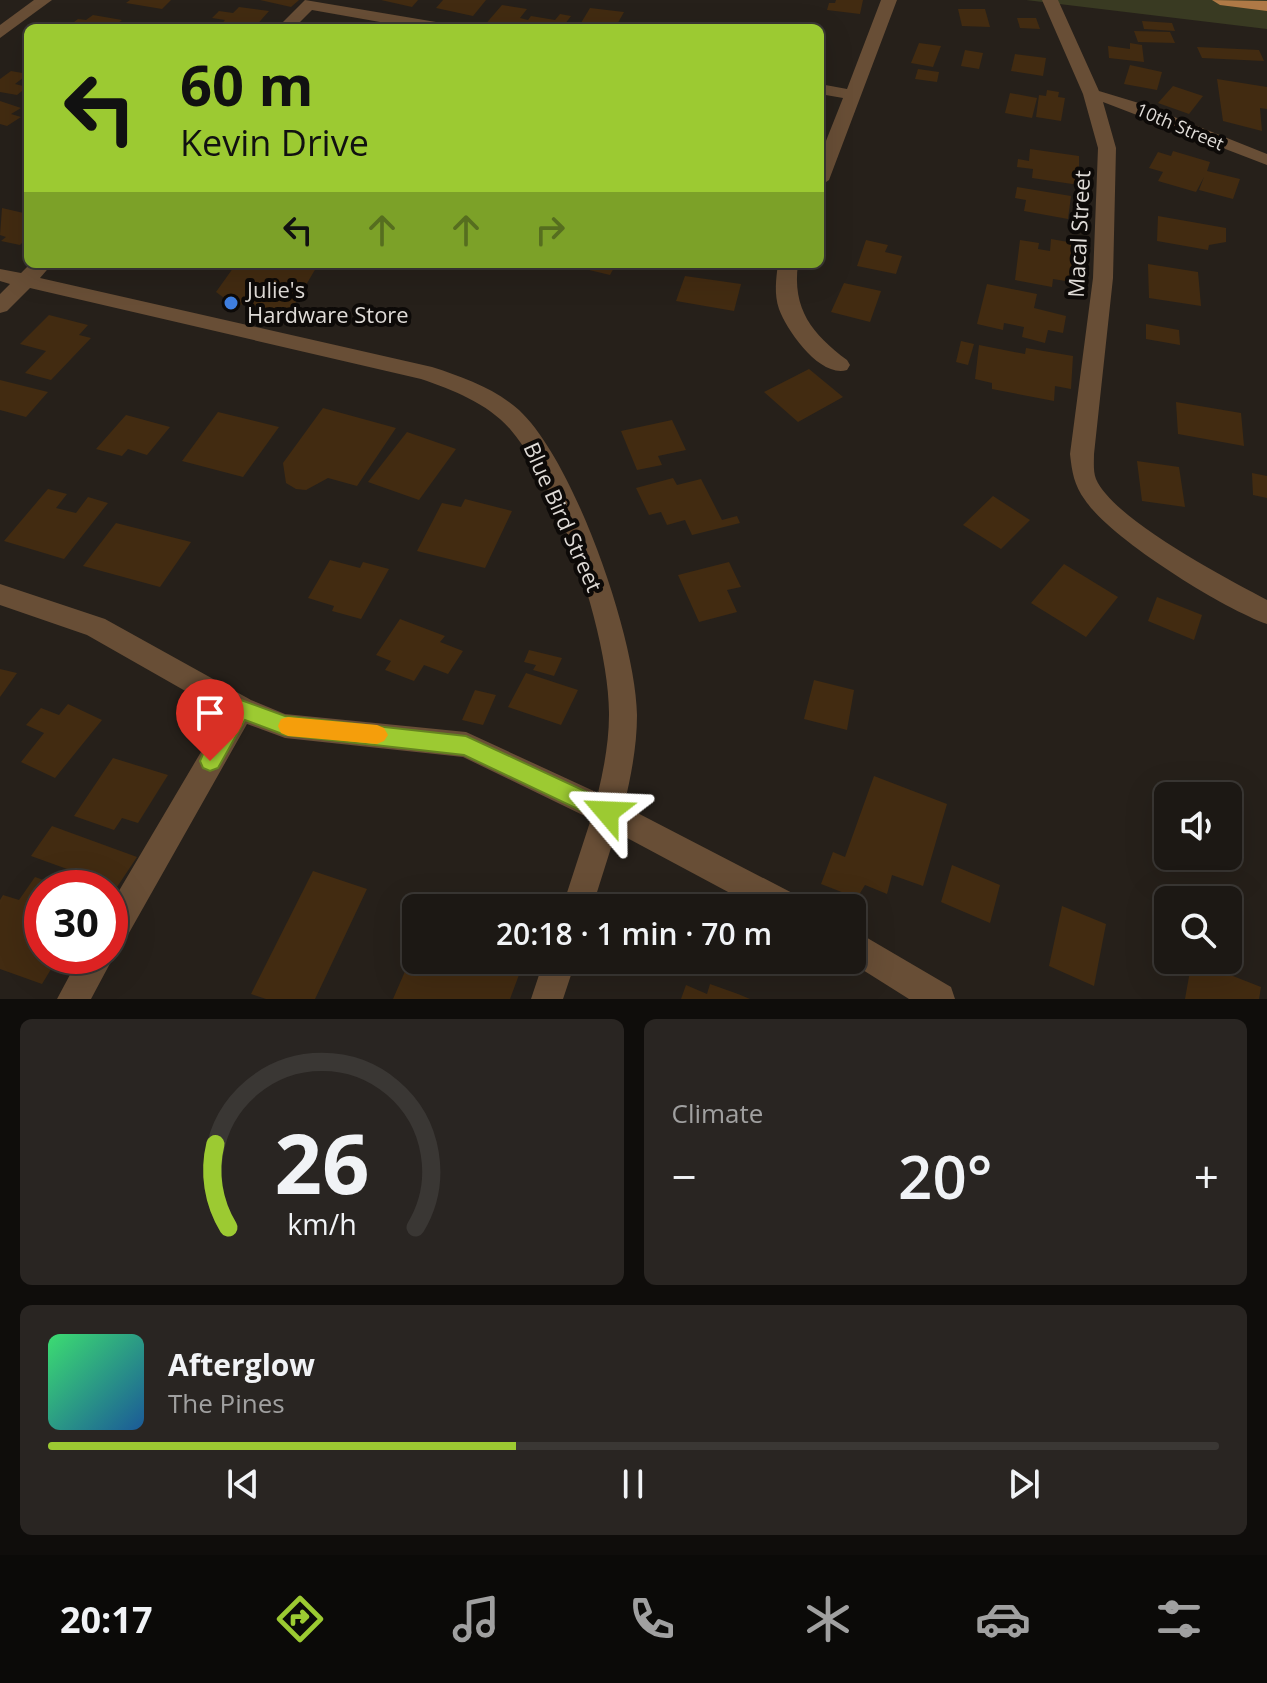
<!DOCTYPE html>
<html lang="en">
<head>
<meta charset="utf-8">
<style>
	:root { --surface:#1c1814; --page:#292522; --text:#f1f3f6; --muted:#a0a0a0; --line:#3a3734; --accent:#9cca32 }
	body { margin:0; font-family:"Open Sans",sans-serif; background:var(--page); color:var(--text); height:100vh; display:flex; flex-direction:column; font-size:30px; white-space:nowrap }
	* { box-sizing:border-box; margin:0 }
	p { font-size:26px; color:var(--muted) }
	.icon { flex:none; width:44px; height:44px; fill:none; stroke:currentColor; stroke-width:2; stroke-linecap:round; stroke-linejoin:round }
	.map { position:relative; height:999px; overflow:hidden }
	.drawer { display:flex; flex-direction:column; gap:20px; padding:20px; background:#0f0d0b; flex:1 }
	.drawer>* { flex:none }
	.top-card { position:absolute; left:24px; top:24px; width:800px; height:244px; border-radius:12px; box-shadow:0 8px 32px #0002,0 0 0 2px var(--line); background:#9cca32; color:#111; overflow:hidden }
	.buttons { position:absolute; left:1154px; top:782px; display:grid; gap:16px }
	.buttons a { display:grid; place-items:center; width:88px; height:88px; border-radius:12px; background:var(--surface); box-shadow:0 8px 32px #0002,0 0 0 2px var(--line); font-size:40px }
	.speed { position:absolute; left:24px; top:870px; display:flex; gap:16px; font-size:40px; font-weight:700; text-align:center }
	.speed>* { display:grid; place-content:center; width:104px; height:104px; border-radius:50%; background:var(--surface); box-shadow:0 8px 32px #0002,0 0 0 2px var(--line); line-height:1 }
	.speed .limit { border:12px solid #d22; background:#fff; color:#111 }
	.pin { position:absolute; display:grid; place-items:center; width:68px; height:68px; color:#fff; margin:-82px -34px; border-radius:50% 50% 50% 0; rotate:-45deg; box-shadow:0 0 8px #0007 }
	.pin .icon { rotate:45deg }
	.me { position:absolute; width:88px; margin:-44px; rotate:296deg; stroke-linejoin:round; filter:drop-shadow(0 0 6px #0008) }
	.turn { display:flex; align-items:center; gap:28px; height:168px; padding:0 24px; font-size:36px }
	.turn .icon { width:104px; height:104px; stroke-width:2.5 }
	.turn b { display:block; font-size:56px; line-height:68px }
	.lanes { display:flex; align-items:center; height:76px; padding:0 24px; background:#0003; justify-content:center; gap:40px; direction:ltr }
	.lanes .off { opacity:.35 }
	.big { font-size:60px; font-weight:600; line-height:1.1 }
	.drawer .widget { flex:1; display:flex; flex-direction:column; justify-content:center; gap:12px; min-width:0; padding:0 28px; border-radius:12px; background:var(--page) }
	.drawer .dial { align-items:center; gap:0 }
	.dial svg { height:208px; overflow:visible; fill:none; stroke:var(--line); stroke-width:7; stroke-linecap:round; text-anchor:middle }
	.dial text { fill:var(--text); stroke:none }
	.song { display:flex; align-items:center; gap:24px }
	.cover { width:96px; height:96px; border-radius:12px; background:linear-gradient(135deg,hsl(140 70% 55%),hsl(210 70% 35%)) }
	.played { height:8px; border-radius:4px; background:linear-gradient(90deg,var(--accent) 40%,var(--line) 40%) }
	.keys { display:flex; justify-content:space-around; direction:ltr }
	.heat { display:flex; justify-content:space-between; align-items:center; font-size:44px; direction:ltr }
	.drawer .tiles { flex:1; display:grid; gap:20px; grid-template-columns:1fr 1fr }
	.widget:last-child { grid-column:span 2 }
	.trip { position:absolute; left:402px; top:894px; width:464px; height:80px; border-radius:12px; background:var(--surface); box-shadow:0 8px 32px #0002,0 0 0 2px var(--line); font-weight:600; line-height:80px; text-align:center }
	.tabs { display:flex; height:128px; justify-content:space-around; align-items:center; background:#0b0a08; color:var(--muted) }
	.tabs .icon { width:56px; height:56px }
	.tabs .on { color:var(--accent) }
	.tabs b { font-size:36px; color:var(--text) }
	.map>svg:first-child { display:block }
	.green { fill:#393a22 }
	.building { fill:#422b11 }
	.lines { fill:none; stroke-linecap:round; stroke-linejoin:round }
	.minor { fill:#684e36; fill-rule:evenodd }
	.major { fill:#af7946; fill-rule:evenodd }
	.route { fill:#9cca32; stroke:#658320; stroke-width:2 }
	.slow { fill:#f59e0b }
	.shop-dot { fill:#3f7fe0; stroke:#0d0a08; stroke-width:3 }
	.labels { text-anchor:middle; stroke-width:8; stroke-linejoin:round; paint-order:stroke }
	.far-street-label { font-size:18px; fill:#dfdbd7; stroke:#0d0a08 }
	.street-label { font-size:22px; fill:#dfdbd7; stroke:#0d0a08 }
	.poi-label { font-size:22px; fill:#dfdbd7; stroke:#0d0a08; text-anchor:start }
</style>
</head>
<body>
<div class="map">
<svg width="1267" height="999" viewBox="0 0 1267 999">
	<rect width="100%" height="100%" fill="#26201a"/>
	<path class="green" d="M1026,0H1267V29Z"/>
	<g class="building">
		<path d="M130,0H171L162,9L126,3Z"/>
		<path d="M260,0H299L291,7Z"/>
		<path d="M381,0H418L412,7Z"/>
		<path d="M443,0H486L473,16L436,8Z"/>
		<path d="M836,0H863L860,14L827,10L829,3H835Z"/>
		<path d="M502,5L527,9L520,18L528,20L531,16L555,20L560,14L571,16L562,28L483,27Z"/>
		<path d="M239,7L269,11L254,28H218L225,20L212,18L219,11L233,13Z"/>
		<path d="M590,8L624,12L615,28H578Z"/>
		<path d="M958,9H985L990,27L962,26Z"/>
		<path d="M93,15L122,20L112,28H66L78,19L86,20Z"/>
		<path d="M1017,18H1036L1040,29L1020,28Z"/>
		<path d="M1142,21L1172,23L1175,31L1144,29Z"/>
		<path d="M1134,31L1170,32L1175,43L1138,42Z"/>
		<path d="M919,43L941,46L933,67L911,63Z"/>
		<path d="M1130,43L1142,45L1144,62L1109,58L1108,46L1130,49Z"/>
		<path d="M1197,47L1259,50L1264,61L1202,58Z"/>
		<path d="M965,50L983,53L979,69L961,66Z"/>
		<path d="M1015,54L1046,58L1043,76L1011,71Z"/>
		<path d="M1130,65L1162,72L1157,90L1124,84Z"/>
		<path d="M918,69L939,72L937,82L915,79Z"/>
		<path d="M11,71L28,74L15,84L27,87L17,95L0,92V79Z"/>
		<path d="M1217,79L1267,87V109L1260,108L1262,131L1223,121Z"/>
		<path d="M1173,86L1203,96L1189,114L1158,103Z"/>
		<path d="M1047,90L1059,92L1058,97L1065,98L1061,121L1036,117L1039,95L1046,96Z"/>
		<path d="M1010,93L1037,98L1032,118L1005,113Z"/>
		<path d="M0,101L21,108L11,114L21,117L7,126L0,124Z"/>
		<path d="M1030,149L1079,156V185L1032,178L1033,169L1017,167L1018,159L1029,161Z"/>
		<path d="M1173,151L1210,162L1207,171L1240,179L1233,199L1199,190L1204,177L1196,192L1158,181L1163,172L1149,168L1158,152L1171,156Z"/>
		<path d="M1017,187L1071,196L1068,219L1024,211L1026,200L1015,198Z"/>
		<path d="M2,208L28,214V237L20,245L1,241L6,237L0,235Z"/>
		<path d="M1158,216L1226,228V242L1209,245L1208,250L1157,241Z"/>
		<path d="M1051,239L1074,243L1072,282L1053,279L1052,287L1015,280L1020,240L1039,243L1038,249L1050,251Z"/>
		<path d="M866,240L888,245L885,252L902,256L896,274L857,266Z"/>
		<path d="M236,264H291L316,268L290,312L231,303L216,292Z"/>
		<path d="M587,264H616L610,275L585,269Z"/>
		<path d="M1148,264L1198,272L1201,306L1149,298Z"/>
		<path d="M685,276L741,284L734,311L676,301Z"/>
		<path d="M844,283L881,291L870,322L831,312Z"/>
		<path d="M987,284L1037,294L1034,308L1066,316L1063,333L1048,330L1045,343L1022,337L1024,327L1004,323L1003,330L977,324Z"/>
		<path d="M49,315L88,325L79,335L91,338L51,380L25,373L46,351L20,344Z"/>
		<path d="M1146,324L1179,330L1180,345L1146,339Z"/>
		<path d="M961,341L974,344L968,365L956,362Z"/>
		<path d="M979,345L1025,354L1026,348L1073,356L1071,389L1055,386L1054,401L992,389V383L975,379Z"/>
		<path d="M809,369L843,397L798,422L764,392Z"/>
		<path d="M0,380L48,392L26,417L0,410Z"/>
		<path d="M1176,402L1241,413L1244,446L1178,434Z"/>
		<path d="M323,408L396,428L357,486L328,478L306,490L296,489L286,483L283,463Z"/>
		<path d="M218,412L279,427L243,477L182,461Z"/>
		<path d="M126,415L170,427L147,455L128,449L122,456L96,449Z"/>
		<path d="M672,420L686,450L658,456L662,465L637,470L621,431Z"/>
		<path d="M407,432L456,449L419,500L368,482Z"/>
		<path d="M1137,461L1179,467L1185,507L1142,501Z"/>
		<path d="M1252,473L1267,476V498L1253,495Z"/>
		<path d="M673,478L677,485L701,479L722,520L737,516L740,523L692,535L685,520L667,525L661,512L649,515L636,488Z"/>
		<path d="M48,489L67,494L56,508L76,513L88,497L108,503L64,559L4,541Z"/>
		<path d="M993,496L1030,520L1001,549L963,525Z"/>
		<path d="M465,499L512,511L485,568L417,551L442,503L461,507Z"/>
		<path d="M116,523L191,542L160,587L83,566Z"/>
		<path d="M330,560L360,568L363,562L389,569L361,619L332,611L334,606L308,598Z"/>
		<path d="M729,562L741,587L727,590L737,612L699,622L678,575Z"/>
		<path d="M1064,564L1118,597L1086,637L1031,603Z"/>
		<path d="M1157,597L1202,615L1194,640L1148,621Z"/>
		<path d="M400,619L445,636L440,642L463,651L448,674L424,665L414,681L385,670L391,661L376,655Z"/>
		<path d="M529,650L562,658L554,676L533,670L536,665L524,662Z"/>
		<path d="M0,669L17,673L0,697Z"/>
		<path d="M526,673L578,690L561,725L508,707Z"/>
		<path d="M814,680L854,690L847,730L804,719Z"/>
		<path d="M475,690L496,695L483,725L462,720Z"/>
		<path d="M68,704L102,720L55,778L21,762L44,733L26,725L41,708L59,715Z"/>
		<path d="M113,758L168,775L138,823L122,818L114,830L74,816Z"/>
		<path d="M874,776L947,804L923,886L892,875L887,894L865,885L857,898L821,884L833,852L845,857Z"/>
		<path d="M52,826L137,857L117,887L31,856Z"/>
		<path d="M952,865L1000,885L990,923L941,902Z"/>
		<path d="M313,871L367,889L315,999H266L251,994Z"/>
		<path d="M35,877L66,888H42V956H59L42,984L0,969V900L3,895L19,900Z"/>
		<path d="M1062,906L1106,924L1094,986L1049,966Z"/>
		<path d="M416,946V960H511L523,964L510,999H393Z"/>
		<path d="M1192,960L1261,987L1259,999H1185Z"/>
		<path d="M710,984L738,994L750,999H681L686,985L707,994Z"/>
	</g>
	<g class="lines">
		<g class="minor">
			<path d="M34,0H52L0,38V25Z"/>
			<path d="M305,0L442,23L450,28H414L312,10L294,28H277Z"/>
			<path d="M881,0H897L829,180L820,186V156L843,98L820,94V84L847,89Z"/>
			<path d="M1042,0H1058L1099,91L1142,104L1267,154V165L1103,102L1116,148L1113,278L1094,454C1094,462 1093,471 1096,479C1114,520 1226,578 1267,600V624C1222,608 1111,539 1085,500C1074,485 1072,472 1070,454L1093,278L1098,148L1083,94Z"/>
			<path d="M30,264H52L40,278L432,367C463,377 494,388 519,410C575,462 636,639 637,715C637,746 631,776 624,806L800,897L804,908H758L616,832L592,908H562L591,819L463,757L285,738L247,724L121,947L112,951L114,956L91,999H57L80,956H110V906L224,713L87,635L0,605V584L105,619L251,700L285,714L466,732L598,793C604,768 609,741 609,715C610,640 559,485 510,429C487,403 453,390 421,379L30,288L7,311L0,313V294L10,284L0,281V269L21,273Z"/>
			<path d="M778,264H798C792,309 812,334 847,360L850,365L847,370C820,378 787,331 779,309C774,294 776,279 778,264Z"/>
			<path d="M852,929L951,987L955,999H909L847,960H852Z"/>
			<path d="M544,960H576L563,999H531Z"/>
		</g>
		<path class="major" d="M1212,0L1267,1V11L1220,5Z"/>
	</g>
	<path class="route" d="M241,700L285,716L466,736L615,805L618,812L615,820L607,823L464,755L285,735L245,720L218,768L210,771L203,768L200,761L203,754L233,702Z"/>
	<path class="slow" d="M288,717L377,725L384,728L388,735L384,741L377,744L288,736L281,733L278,726L281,719Z"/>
	<circle class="shop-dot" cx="231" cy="303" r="8"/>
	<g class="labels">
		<g class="far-street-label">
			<text transform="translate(1180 127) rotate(23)" y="6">10th Street</text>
		</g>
		<g class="street-label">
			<text transform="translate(1079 234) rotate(-87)" y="8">Macal Street</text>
			<text transform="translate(563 517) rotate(66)" y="8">Blue Bird Street</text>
		</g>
		<g class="poi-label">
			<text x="247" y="298">Julie's<tspan x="247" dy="25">Hardware Store</tspan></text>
		</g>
	</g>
</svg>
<div class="buttons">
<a><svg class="icon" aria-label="sound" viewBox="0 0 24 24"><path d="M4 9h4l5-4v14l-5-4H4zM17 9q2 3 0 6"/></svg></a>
<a><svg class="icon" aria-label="search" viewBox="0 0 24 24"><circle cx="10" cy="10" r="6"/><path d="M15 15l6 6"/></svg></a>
</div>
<div class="speed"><div class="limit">30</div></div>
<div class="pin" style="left:210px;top:761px;background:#d93025"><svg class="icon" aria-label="arrive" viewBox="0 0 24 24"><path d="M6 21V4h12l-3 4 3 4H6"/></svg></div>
<svg class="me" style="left:607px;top:812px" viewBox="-20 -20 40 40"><path d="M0-17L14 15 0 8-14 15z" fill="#9cca32" stroke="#fff" stroke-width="4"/></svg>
<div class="trip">20:18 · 1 min · 70 m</div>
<div class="top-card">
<div class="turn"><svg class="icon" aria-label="left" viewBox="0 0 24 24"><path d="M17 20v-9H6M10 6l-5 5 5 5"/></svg><div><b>60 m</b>Kevin Drive</div></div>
<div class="lanes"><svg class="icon" aria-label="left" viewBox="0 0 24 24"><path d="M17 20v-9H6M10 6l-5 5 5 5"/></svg><svg class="icon off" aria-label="ahead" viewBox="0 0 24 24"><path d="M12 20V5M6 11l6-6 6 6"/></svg><svg class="icon off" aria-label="ahead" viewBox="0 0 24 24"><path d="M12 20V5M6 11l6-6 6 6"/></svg><svg class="icon off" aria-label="right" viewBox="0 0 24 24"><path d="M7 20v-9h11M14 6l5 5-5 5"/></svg></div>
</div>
</div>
<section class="drawer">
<div class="tiles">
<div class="widget dial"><svg viewBox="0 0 100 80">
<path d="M14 69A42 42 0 1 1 86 69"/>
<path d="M14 69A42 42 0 0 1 9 37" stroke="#9cca32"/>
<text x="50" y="56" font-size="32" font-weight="700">26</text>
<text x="50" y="72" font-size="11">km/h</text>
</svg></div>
<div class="widget"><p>Climate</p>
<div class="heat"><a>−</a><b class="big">20°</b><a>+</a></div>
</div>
<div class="widget">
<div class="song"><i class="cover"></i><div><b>Afterglow</b><p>The Pines</p></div></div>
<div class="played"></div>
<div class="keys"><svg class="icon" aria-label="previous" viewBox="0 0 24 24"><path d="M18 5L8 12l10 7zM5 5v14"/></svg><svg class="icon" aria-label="pause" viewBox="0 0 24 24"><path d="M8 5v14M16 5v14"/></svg><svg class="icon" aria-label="next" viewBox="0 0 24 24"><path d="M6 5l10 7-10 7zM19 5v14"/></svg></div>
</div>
</div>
</section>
<nav class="tabs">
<b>20:17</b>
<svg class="icon on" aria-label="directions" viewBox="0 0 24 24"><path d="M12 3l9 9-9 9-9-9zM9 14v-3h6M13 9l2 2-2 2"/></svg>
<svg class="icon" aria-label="music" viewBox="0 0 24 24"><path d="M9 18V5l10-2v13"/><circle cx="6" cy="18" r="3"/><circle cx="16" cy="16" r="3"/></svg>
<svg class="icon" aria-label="phone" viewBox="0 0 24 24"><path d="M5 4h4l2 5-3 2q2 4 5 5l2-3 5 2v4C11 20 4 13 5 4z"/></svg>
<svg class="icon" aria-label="climate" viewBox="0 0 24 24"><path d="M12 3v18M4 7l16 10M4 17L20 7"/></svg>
<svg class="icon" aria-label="car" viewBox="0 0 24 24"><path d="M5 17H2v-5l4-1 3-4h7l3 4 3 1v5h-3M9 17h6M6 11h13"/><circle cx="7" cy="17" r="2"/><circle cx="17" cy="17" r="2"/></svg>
<svg class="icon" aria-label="filters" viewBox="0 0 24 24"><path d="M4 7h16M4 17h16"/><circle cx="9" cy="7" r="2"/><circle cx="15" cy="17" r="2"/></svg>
</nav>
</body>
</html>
